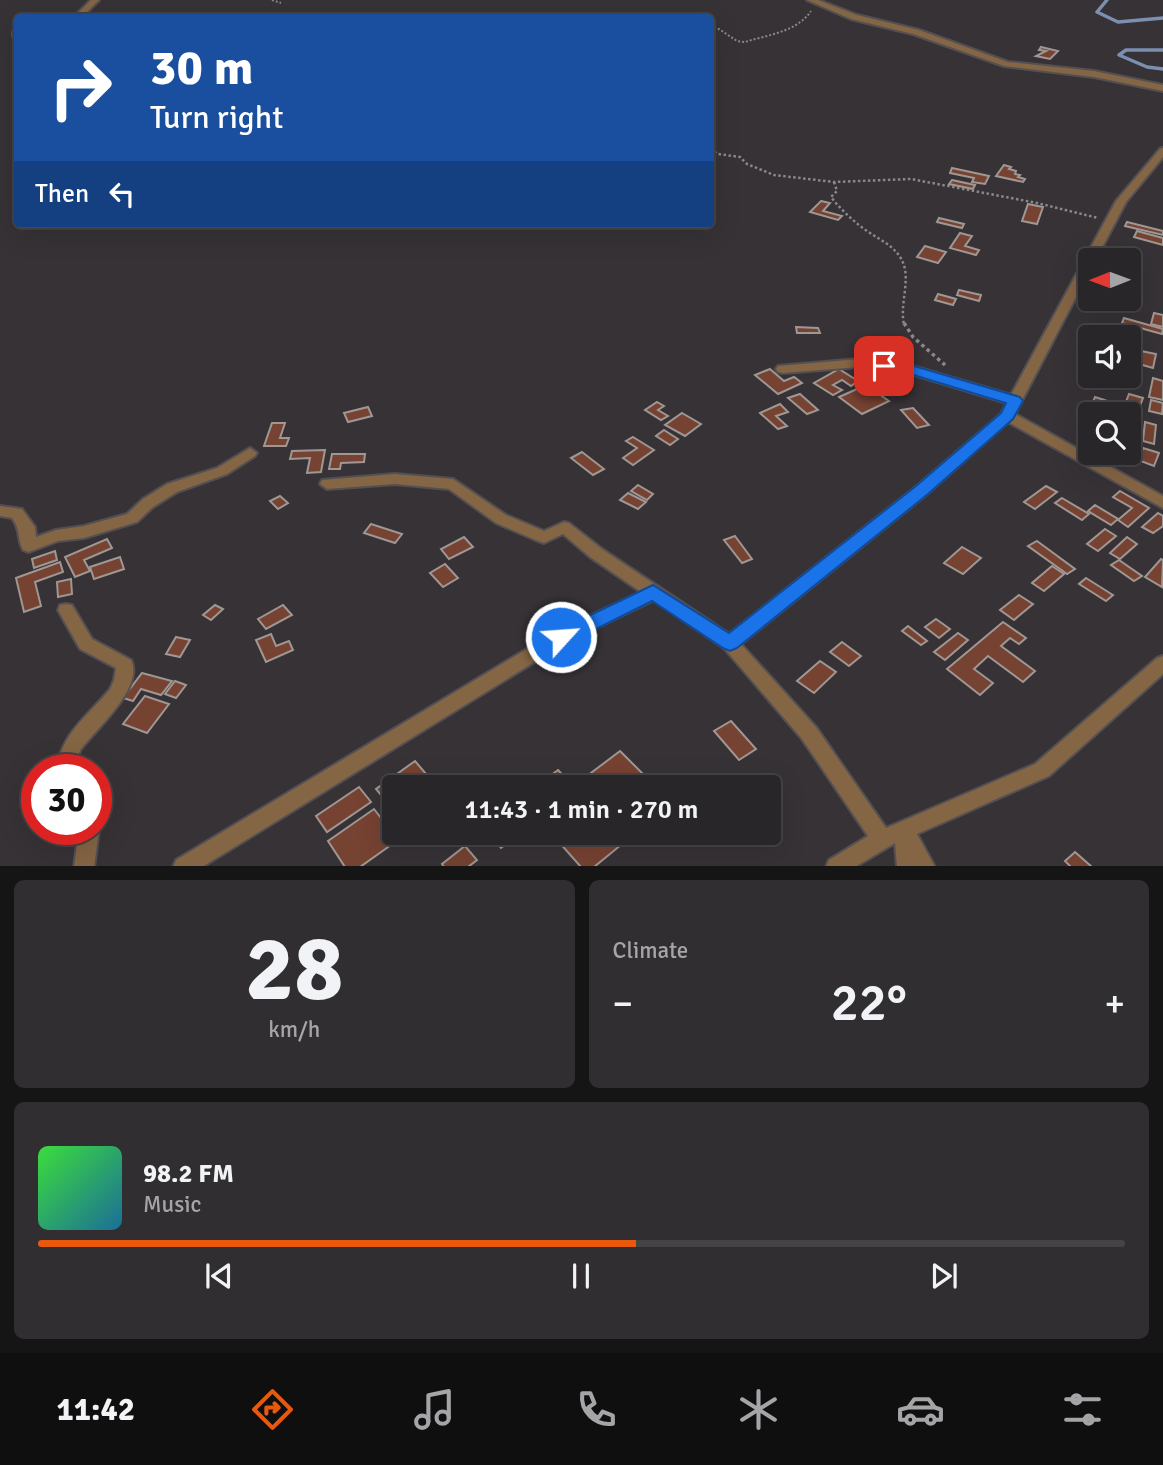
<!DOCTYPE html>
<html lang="en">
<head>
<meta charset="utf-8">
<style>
	:root { --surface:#282628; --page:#302e30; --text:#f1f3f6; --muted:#a5a5a8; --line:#444345; --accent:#ea580c }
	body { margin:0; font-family:Signika,sans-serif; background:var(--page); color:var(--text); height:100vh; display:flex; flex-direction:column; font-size:26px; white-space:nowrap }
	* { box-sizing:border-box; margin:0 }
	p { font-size:23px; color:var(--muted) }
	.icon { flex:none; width:38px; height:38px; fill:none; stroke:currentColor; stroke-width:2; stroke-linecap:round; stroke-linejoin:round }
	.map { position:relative; height:866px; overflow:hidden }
	.drawer { display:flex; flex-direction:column; gap:14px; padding:14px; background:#161516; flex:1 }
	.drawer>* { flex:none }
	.guide { position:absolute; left:14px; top:14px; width:700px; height:214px; border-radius:7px; box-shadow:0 7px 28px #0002,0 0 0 2px var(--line); background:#1a4fa0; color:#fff; overflow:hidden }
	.needle { width:46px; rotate:269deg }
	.tools { position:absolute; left:1078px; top:248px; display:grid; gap:14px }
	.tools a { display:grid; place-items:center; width:63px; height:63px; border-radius:7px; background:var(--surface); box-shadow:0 7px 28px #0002,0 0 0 2px var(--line); font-size:35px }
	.speed { position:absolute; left:21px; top:754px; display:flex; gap:14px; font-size:35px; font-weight:700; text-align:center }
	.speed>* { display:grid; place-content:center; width:91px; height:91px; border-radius:50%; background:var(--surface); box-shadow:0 7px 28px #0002,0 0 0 2px var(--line); line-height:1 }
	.speed .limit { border:10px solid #d22; background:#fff; color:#111 }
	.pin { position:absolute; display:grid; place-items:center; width:60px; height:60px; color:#fff; margin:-30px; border-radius:14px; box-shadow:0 4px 10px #0006 }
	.me { position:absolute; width:77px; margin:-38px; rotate:64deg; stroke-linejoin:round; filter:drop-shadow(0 0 5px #0008) }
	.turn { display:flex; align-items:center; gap:24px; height:147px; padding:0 21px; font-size:32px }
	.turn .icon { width:91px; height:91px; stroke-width:2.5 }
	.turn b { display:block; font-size:49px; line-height:60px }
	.then { display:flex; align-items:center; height:66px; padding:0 21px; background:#0003; gap:14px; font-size:26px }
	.big { font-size:52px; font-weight:600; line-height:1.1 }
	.drawer .tile { flex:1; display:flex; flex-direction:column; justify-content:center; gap:10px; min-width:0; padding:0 24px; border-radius:10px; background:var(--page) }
	.drawer .dial { align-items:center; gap:0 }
	.dial b { font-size:91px; line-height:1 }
	.song { display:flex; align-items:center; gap:21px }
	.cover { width:84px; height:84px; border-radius:10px; background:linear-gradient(135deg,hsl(120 70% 55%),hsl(200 70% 35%)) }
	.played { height:7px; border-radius:4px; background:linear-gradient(90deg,var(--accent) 55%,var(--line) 55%) }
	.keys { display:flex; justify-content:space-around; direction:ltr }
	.heat { display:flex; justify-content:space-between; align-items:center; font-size:38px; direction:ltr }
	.drawer .tiles { flex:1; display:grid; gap:14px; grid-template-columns:1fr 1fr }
	.tile:last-child { grid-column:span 2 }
	.trip { position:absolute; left:382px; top:775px; width:399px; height:70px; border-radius:7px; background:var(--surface); box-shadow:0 7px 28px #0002,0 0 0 2px var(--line); font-weight:600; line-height:70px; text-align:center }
	.tab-bar { display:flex; height:112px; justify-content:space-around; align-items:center; background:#100f10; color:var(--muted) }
	.tab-bar .icon { width:49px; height:49px }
	.tab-bar .active { color:var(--accent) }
	.tab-bar b { font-size:32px; color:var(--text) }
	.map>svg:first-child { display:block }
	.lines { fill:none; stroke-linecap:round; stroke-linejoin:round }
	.stream { stroke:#7b90b0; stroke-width:3.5 }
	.building { fill:#764232; stroke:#9f9794; stroke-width:2 }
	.street-casing { stroke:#534f53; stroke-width:4 }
	.path-far2 { stroke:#8b888b; stroke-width:2; stroke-dasharray:2 2; stroke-linecap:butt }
	.path-far1 { stroke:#8b888b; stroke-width:2.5; stroke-dasharray:2.5 2.5; stroke-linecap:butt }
	.path { stroke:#8b888b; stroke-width:3.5; stroke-dasharray:3.5 3.5; stroke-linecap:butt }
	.street { fill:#846544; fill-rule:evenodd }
	.route { fill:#1a73e8; stroke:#114b97; stroke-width:2 }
</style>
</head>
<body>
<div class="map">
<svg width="1163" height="867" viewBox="0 0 1163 867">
	<rect width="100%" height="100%" fill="#363236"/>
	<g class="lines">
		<g class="stream">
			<path d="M1107,0L1097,12L1118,22L1163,18"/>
			<path d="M1163,50H1126L1119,55L1147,67L1163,69"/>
		</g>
	</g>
	<g class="building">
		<path d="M1041,47L1058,51L1050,59L1036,56L1046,51L1039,50Z"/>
		<path d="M1004,165L1011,167L1009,169L1016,171L1015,174L1020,175L1018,177L1025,179L1023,182L996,176Z"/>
		<path d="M952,168L989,176L985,184L972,182L974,178L950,173Z"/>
		<path d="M952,180L975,185L973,189L949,184Z"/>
		<path d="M821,201L830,203L823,211L842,216L838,220L810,212Z"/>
		<path d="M1028,204L1043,207L1037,224L1022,221Z"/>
		<path d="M939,218L964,224L962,228L937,222Z"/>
		<path d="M1127,222L1163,231V235L1125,226Z"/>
		<path d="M1137,231L1163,238V245L1134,237Z"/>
		<path d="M960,233L972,236L965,246L979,250L976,255L950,248Z"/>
		<path d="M925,246L946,252L938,263L917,257Z"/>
		<path d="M959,290L981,295L979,301L957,295Z"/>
		<path d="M938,294L956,299L953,305L935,300Z"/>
		<path d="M1154,313L1163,315V327L1151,324Z"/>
		<path d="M1124,318L1163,329L1162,334L1122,323Z"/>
		<path d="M796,327L818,328L820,333H797Z"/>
		<path d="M1141,351L1156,354L1153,368L1139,364Z"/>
		<path d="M770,369L784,381L794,377L802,383L778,394L755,375Z"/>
		<path d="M839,369L858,381L851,386L842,380L833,385L842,390L833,395L814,383Z"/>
		<path d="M1153,378L1163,381V400L1149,397Z"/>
		<path d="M866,385L889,401L862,414L839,397Z"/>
		<path d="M800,394L818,410L807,414L788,398Z"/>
		<path d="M1129,394L1143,398L1136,416L1122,412Z"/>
		<path d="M1095,397L1117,404L1114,409L1093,402Z"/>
		<path d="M1151,400L1163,403L1162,414L1149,411Z"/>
		<path d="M657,402L664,406L658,410L668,416L661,420L645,410Z"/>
		<path d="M780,404L788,412L776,416L787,426L778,429L760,413Z"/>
		<path d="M368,407L372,416L348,422L344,413Z"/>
		<path d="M913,408L929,425L917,428L901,410Z"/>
		<path d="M682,413L701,424L685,436L665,425Z"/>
		<path d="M1145,422L1156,425L1154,444L1143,441Z"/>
		<path d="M272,423H285L280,438H289L286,446H264Z"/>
		<path d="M664,430L678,439L670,445L656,436Z"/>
		<path d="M633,437L654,450L633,465L623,458L637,448L626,441Z"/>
		<path d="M1143,448L1159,453L1154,466L1138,460Z"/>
		<path d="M325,450L321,472L307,473L310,458L290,459L292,451Z"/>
		<path d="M582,452L604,469L593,475L571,458Z"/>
		<path d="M1112,453H1128L1124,463L1110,458Z"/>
		<path d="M332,454H365L364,462L341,463L340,469H329Z"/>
		<path d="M638,485L653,494L647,500L631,491Z"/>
		<path d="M1046,486L1057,492L1035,509L1024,502Z"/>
		<path d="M1120,491L1149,508L1128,527L1118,520L1132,508L1113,497Z"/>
		<path d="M628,493L646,502L638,509L620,500Z"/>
		<path d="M280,496L288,503L278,509L270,501Z"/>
		<path d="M1062,498L1089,514L1082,520L1055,503Z"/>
		<path d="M1095,505L1118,519L1111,525L1088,511Z"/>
		<path d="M1158,513L1163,516V526L1153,533L1142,527Z"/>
		<path d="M371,524L402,534L395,543L364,533Z"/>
		<path d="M1105,529L1116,536L1098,551L1087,544Z"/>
		<path d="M735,536L752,559L742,563L724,540Z"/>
		<path d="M464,537L473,547L449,559L441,549Z"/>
		<path d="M1127,537L1137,544L1120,559L1110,553Z"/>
		<path d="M107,539L112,548L84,560L90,571L75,577L65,557Z"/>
		<path d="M1037,541L1075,569L1067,574L1028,546Z"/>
		<path d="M962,547L981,558L963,574L944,563Z"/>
		<path d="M55,551L57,560L34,568L32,559Z"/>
		<path d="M120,557L124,569L94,579L90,567Z"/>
		<path d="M1161,559L1163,560L1162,587L1145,577Z"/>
		<path d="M1119,560L1142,576L1134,581L1111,565Z"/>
		<path d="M60,562L63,572L35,582L41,606L24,612L16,578Z"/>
		<path d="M445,564L458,578L443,587L430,573Z"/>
		<path d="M1052,566L1064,574L1044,591L1032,583Z"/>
		<path d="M1086,578L1113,595L1106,601L1079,584Z"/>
		<path d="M71,579L72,594L58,597L57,582Z"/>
		<path d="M1019,595L1033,604L1014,620L1000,610Z"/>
		<path d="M215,605L223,609L211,620L203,615Z"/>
		<path d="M283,605L292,615L266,629L258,619Z"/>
		<path d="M936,619L950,629L939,638L925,627Z"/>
		<path d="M1003,622L1026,638L1019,644L1010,638L1001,646L1035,671L1023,682L988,656L974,669L993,683L980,695L947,669Z"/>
		<path d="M908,626L927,641L921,645L902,631Z"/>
		<path d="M958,633L968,640L945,660L934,652Z"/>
		<path d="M271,634L276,646L289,641L293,650L266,662L256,640Z"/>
		<path d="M176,637L190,640L180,657L166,654Z"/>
		<path d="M842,642L861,656L849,666L830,652Z"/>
		<path d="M820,661L836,672L814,693L797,681Z"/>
		<path d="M142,673L172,681L161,695L141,689L133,701L123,698Z"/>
		<path d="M175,681L186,685L176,698L165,694Z"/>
		<path d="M145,696L169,704L147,733L123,724Z"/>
		<path d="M731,721L756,749L739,760L714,731Z"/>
		<path d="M620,751L657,788H622L613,778L603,786L591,773Z"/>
		<path d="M415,761L438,788L416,785L394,788V811L376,789Z"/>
		<path d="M558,770L568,781L558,788H542L539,784Z"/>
		<path d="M359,787L371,802L327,832L316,816Z"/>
		<path d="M374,809L398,840L360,867H345L328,841Z"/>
		<path d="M435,833H451L452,834L440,845L431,836Z"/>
		<path d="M496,833H521L501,848L491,837Z"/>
		<path d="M568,833H629L632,836L594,867H581L558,841Z"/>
		<path d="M465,846L477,860L468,867H444L442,864Z"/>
		<path d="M1075,852L1092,867H1071L1065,861Z"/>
	</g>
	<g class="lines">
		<defs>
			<g id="street">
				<path d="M91,0H99L81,18H73Z"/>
				<path d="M807,0H818L857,15L919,30L1008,62L1094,71L1163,85V91L1094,77L1004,66L913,34L851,19Z"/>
				<rect x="13" y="32" width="5" height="4"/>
				<path d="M1163,148V157L1126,202L1095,261H1090V270L1015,414L1163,496V508L1008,422L927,494L741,644L816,727L886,828L1035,764L1157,658L1163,656V674L1049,776L917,834L935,867H897L895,843L855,867H826L829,860L868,836L802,739L724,648L654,600L567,642L202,867H173L176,860L555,632L641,592L590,557L563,534L544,543L538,541L496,523L449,489L395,484L327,489L320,484L322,480L395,474L453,479L506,515L544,531L564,522L569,523L602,549L729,634L917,486L1001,414L1007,403L908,373L859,367L783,373L778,372L776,369L778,366L859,359L909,365L1011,395L1116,201L1160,149Z"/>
				<path d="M250,448L257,453L255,456L227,474L177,492L153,507L137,522L84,538L58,541L29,552L23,550C17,539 21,530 12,518L0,516V506L22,509L35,527L36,537L56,530L84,526L127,514L143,499L167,484L217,468Z"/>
				<path d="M66,604L72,605L92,639L131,660C145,687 95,730 81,749L77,757L78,770H58C58,736 90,714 110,689L114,680L116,668L80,649L58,610L60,605Z"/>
				<path d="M96,824L99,830L94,867H74L79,830H96Z"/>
			</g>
		</defs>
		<use href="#street" class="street-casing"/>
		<g class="path-far2">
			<path d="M272,0L281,3"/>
			<path d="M710,31L719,29L737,41L745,42C767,35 797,32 811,11"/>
		</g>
		<g class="path-far1">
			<path d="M710,149L718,154L740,157L747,164L774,175L834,182L911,179L1037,203L1098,218"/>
			<path d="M834,182L837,191L831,197L834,201C844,212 855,223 867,231C883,242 900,248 905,269C908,288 900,306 904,325"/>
		</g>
		<path class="path" d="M904,323L913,337L945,365"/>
		<use href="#street" class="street"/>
	</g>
	<path class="route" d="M884,362L914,366L1020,397L1023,401L1013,419L928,494L737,648L730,651L723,648L652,601L568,643L561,645L555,643L552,637L555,632L653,585L729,633L916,486L1001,413L1006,403L907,373L879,369L877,366Z"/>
</svg>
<div class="tools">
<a><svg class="needle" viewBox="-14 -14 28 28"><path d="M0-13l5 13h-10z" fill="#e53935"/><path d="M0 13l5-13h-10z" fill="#a5a5a8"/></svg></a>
<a><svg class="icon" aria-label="sound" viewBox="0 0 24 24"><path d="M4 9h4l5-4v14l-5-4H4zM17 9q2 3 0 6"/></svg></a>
<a><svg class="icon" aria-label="search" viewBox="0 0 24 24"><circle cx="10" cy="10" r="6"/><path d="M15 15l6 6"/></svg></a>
</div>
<div class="speed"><div class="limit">30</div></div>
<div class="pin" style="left:884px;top:366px;background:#d93025"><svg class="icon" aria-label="arrive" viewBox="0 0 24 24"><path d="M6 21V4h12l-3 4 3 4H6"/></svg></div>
<svg class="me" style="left:561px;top:637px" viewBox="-20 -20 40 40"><circle r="17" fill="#1a73e8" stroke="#fff" stroke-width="3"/><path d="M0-11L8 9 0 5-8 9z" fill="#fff"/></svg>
<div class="trip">11:43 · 1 min · 270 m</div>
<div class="guide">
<div class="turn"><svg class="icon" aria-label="right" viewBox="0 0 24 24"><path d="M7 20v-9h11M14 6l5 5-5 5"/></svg><div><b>30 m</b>Turn right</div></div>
<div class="then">Then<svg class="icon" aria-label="left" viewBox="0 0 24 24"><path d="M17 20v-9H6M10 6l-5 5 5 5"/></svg></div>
</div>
</div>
<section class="drawer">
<div class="tiles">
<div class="tile dial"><b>28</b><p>km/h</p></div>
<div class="tile"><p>Climate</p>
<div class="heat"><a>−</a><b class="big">22°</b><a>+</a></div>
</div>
<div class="tile">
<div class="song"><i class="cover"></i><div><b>98.2 FM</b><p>Music</p></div></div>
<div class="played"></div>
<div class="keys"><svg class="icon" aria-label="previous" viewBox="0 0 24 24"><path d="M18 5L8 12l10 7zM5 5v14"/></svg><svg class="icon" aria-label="pause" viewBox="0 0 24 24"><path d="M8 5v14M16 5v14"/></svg><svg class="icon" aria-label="next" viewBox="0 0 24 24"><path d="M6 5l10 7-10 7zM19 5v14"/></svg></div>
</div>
</div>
</section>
<nav class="tab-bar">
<b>11:42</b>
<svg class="icon active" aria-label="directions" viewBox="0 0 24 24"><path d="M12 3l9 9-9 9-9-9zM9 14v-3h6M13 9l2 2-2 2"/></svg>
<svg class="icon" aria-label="music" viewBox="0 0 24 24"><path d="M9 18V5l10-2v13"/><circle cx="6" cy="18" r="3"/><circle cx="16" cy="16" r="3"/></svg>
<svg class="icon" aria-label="phone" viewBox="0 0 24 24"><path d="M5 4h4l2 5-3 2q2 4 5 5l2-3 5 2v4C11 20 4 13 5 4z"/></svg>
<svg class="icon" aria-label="climate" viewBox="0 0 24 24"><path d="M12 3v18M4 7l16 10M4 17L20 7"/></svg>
<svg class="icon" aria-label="car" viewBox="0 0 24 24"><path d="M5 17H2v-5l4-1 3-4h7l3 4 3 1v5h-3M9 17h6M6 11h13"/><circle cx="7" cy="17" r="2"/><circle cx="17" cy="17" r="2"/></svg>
<svg class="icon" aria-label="filters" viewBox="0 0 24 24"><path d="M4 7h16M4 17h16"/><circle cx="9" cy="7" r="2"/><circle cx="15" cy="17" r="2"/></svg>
</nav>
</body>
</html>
